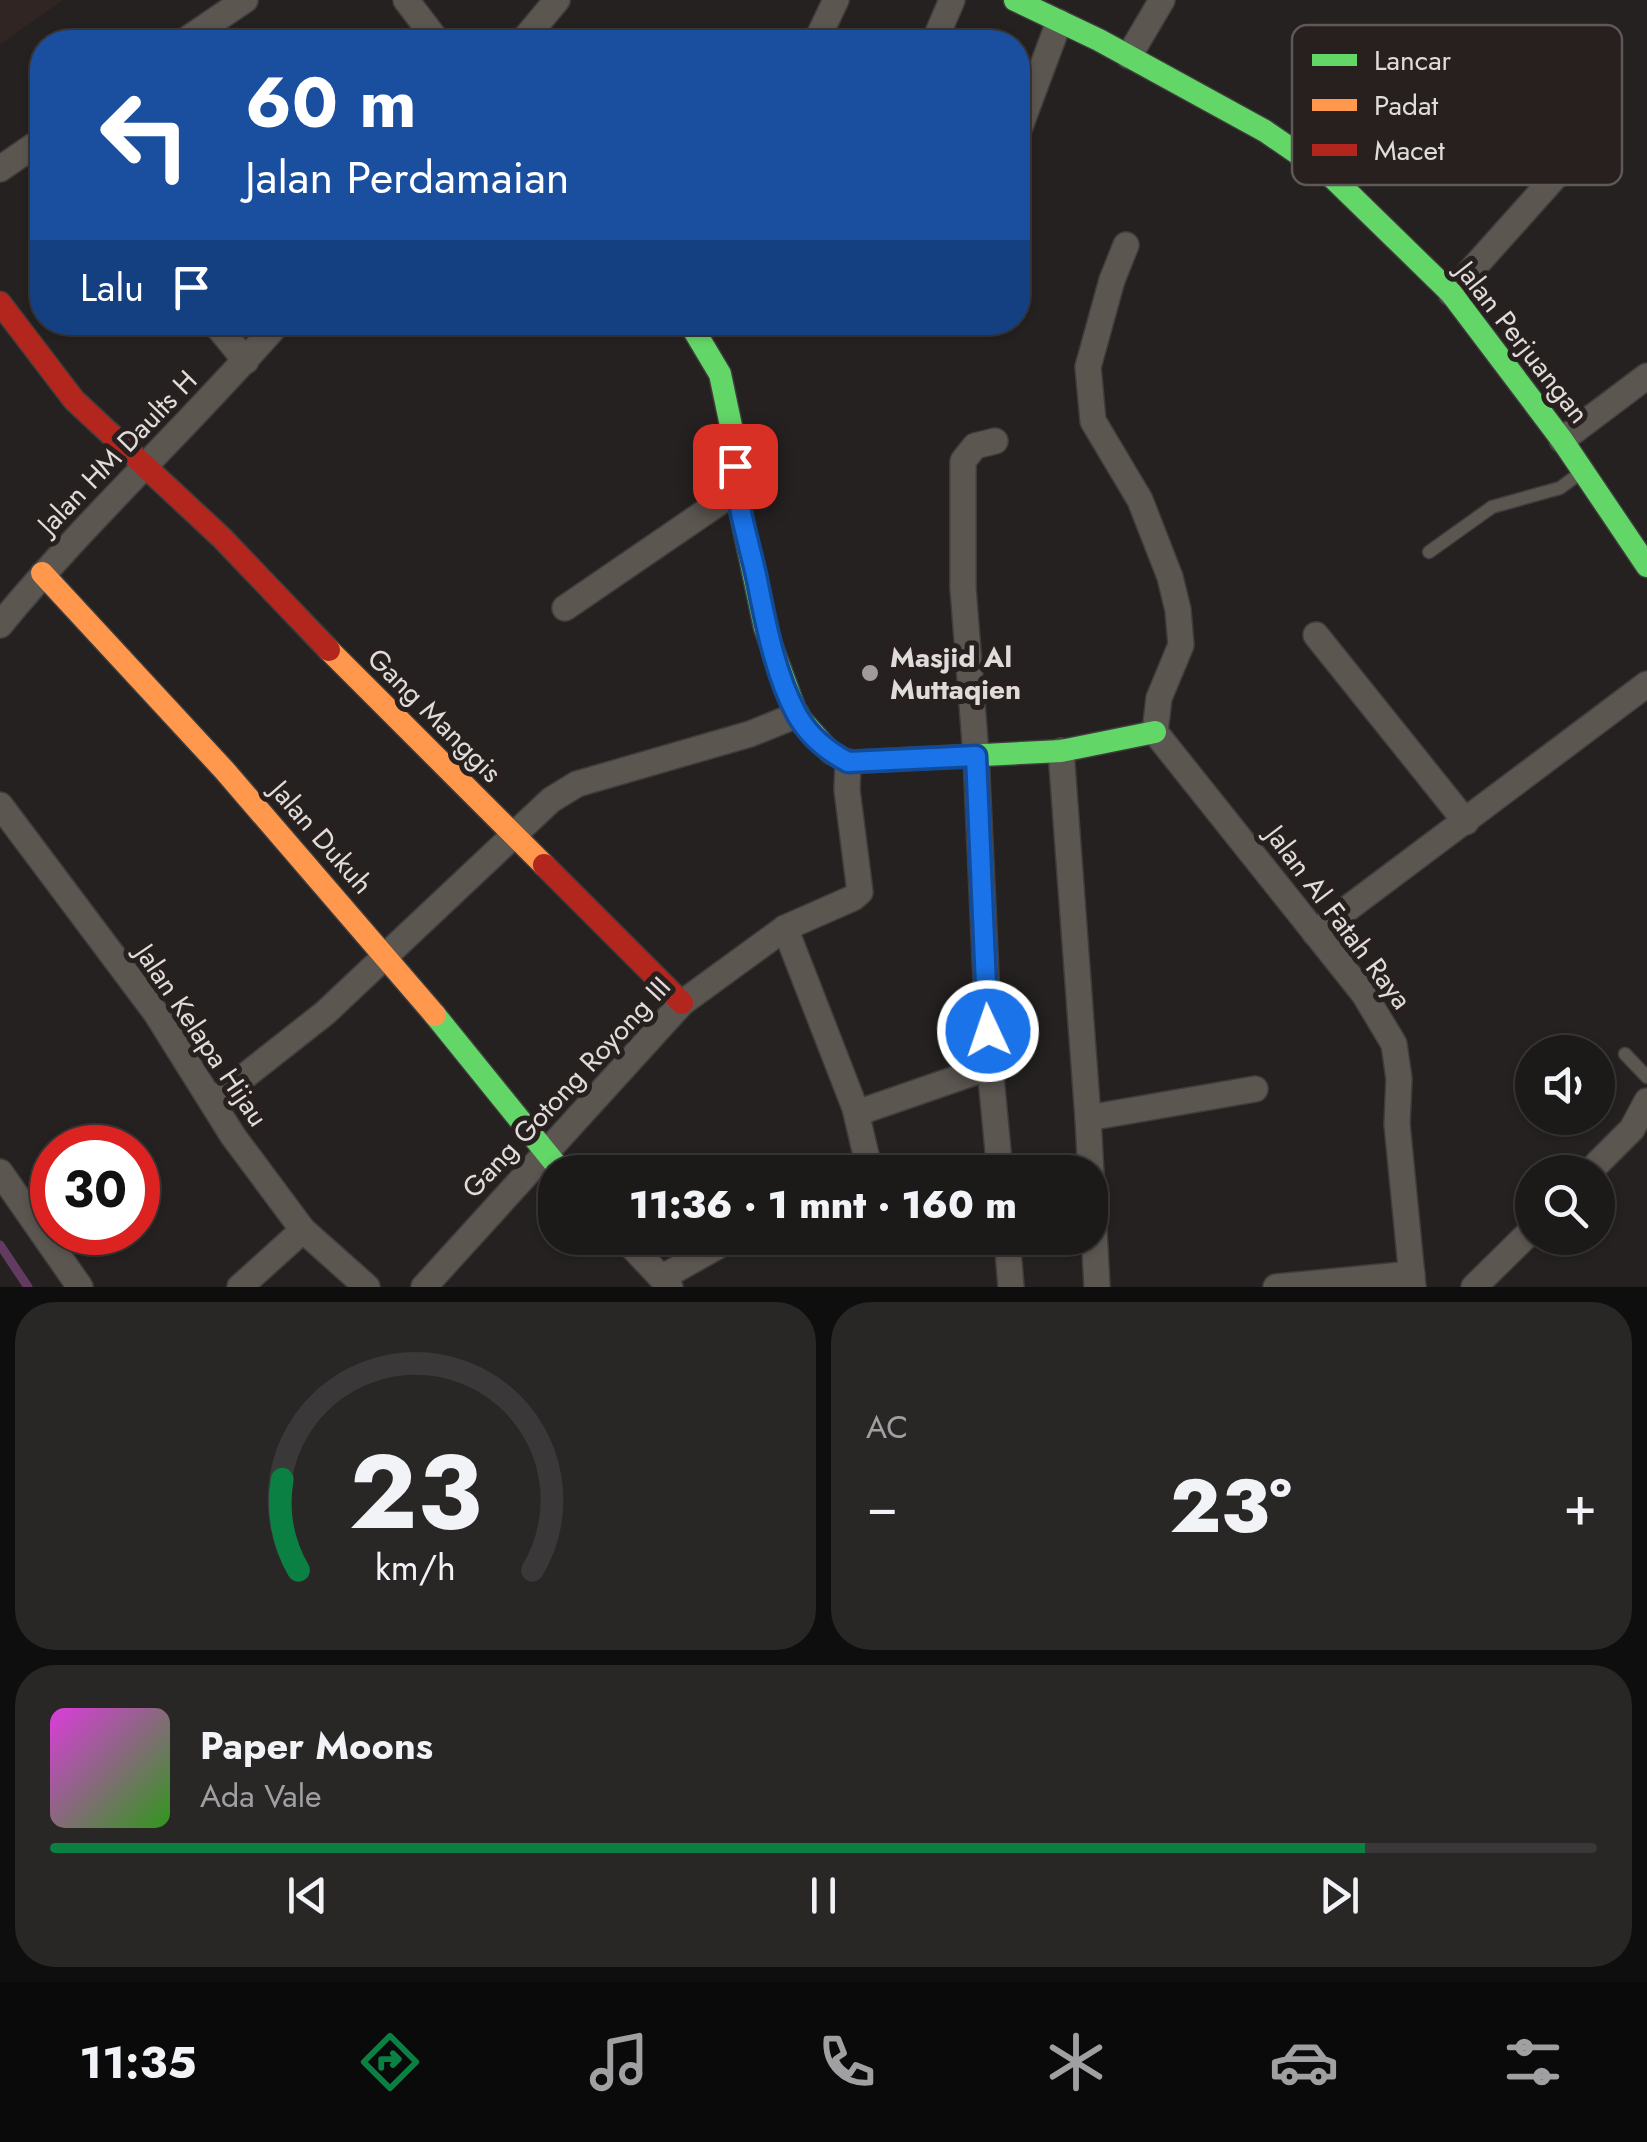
<!DOCTYPE html>
<html lang="id">
<head>
<meta charset="utf-8">
<style>
	:root { --surface:#1c1919; --page:#292626; --text:#f1f3f6; --muted:#a0a0a2; --line:#3a3838; --accent:#0b8043 }
	body { margin:0; font-family:Jost,sans-serif; background:var(--page); color:var(--text); height:100vh; display:flex; flex-direction:column; font-size:38px; white-space:nowrap }
	* { box-sizing:border-box; margin:0 }
	p { font-size:32px; color:var(--muted) }
	.icon { flex:none; width:55px; height:55px; fill:none; stroke:currentColor; stroke-width:2; stroke-linecap:round; stroke-linejoin:round }
	.map { position:relative; height:1287px; overflow:hidden }
	.side { display:flex; flex-direction:column; gap:15px; padding:15px; background:#0f0e0e; flex:1 }
	.side>* { flex:none }
	.banner { position:absolute; left:30px; top:30px; width:1000px; height:305px; border-radius:40px; box-shadow:0 2px 8px #0004,0 0 0 2px var(--line); background:#1a4fa0; color:#fff; overflow:hidden }
	.tools { position:absolute; left:1515px; top:1035px; display:grid; gap:20px }
	.tools a { display:grid; place-items:center; width:100px; height:100px; border-radius:50%; background:var(--surface); box-shadow:0 2px 8px #0004,0 0 0 2px var(--line); font-size:50px }
	.speed { position:absolute; left:30px; top:1125px; display:flex; gap:20px; font-size:50px; font-weight:700; text-align:center }
	.speed>* { display:grid; place-content:center; width:130px; height:130px; border-radius:50%; background:var(--surface); box-shadow:0 2px 8px #0004,0 0 0 2px var(--line); line-height:1 }
	.speed .limit { border:15px solid #d22; background:#fff; color:#111 }
	.pin { position:absolute; display:grid; place-items:center; width:85px; height:85px; color:#fff; margin:-42px; border-radius:20px; box-shadow:0 5px 15px #0006 }
	.me { position:absolute; width:110px; margin:-55px; rotate:357deg; stroke-linejoin:round; filter:drop-shadow(0 0 8px #0008) }
	.turn { display:flex; align-items:center; gap:35px; height:210px; padding:0 50px; font-size:45px }
	.turn .icon { width:130px; height:130px; stroke-width:2.5 }
	.turn b { display:block; font-size:70px; line-height:85px }
	.then { display:flex; align-items:center; height:95px; padding:0 50px; background:#0003; gap:20px; font-size:38px }
	.big { font-size:75px; font-weight:800; line-height:1.1 }
	.side .tile { flex:1; display:flex; flex-direction:column; justify-content:center; gap:15px; min-width:0; padding:0 35px; border-radius:40px; background:var(--page) }
	.side .dial { align-items:center; gap:0 }
	.dial svg { height:260px; overflow:visible; fill:none; stroke:var(--line); stroke-width:7; stroke-linecap:round; text-anchor:middle }
	.dial text { fill:var(--text); stroke:none }
	.song { display:flex; align-items:center; gap:30px }
	.cover { width:120px; height:120px; border-radius:15px; background:linear-gradient(135deg,hsl(300 70% 55%),hsl(110 70% 35%)) }
	.played { height:10px; border-radius:5px; background:linear-gradient(90deg,var(--accent) 85%,var(--line) 85%) }
	.keys { display:flex; justify-content:space-around; direction:ltr }
	.heat { display:flex; justify-content:space-between; align-items:center; font-size:55px; direction:ltr }
	.side .tiles { flex:1; display:grid; gap:15px; grid-template-columns:1fr 1fr }
	.tile:last-child { grid-column:span 2 }
	.trip { position:absolute; left:538px; top:1155px; width:570px; height:100px; border-radius:40px; background:var(--surface); box-shadow:0 2px 8px #0004,0 0 0 2px var(--line); font-weight:800; line-height:100px; text-align:center }
	.menu { display:flex; height:160px; justify-content:space-around; align-items:center; background:#0b0a0a; color:var(--muted) }
	.menu .icon { width:70px; height:70px }
	.menu .current { color:var(--accent) }
	.menu b { font-size:45px; color:var(--text) }
	.map>svg:first-child { display:block }
	.built { fill:#312523 }
	.lines { fill:none; stroke-linecap:round; stroke-linejoin:round }
	.stream { stroke:#633b60; stroke-width:9 }
	.lane-casing { stroke:#3e3c3c; stroke-width:15 }
	.street-casing { stroke:#3e3c3c; stroke-width:28 }
	.fast-casing { stroke:#3e3c3c; stroke-width:25 }
	.slow-casing { stroke:#3e3c3c; stroke-width:25 }
	.jam-casing { stroke:#3e3c3c; stroke-width:25 }
	.lane { stroke:#5c5651; stroke-width:12 }
	.street { stroke:#5c5651; stroke-width:25 }
	.fast { stroke:#63d668; stroke-width:22 }
	.slow { stroke:#ff974d; stroke-width:22 }
	.jam { stroke:#b3261e; stroke-width:22 }
	.route-casing { stroke:#114b97; stroke-width:25 }
	.route { stroke:#1a73e8; stroke-width:18 }
	.poi-dot { fill:#9f9b9a; stroke:#27201f; stroke-width:4 }
	.labels { text-anchor:middle; stroke-width:10; stroke-linejoin:round; paint-order:stroke }
	.street-label { font-size:28px; fill:#e0dcdb; stroke:#27201f }
	.poi-label { font-size:28px; font-weight:bold; fill:#e0dcdb; stroke:#27201f; text-anchor:start }
	.key { fill:#27201f; stroke:#5e5857; stroke-width:2.5 }
	.key-label { font-size:28px; fill:#e0dcdb }
</style>
</head>
<body>
<div class="map">
<svg width="1647" height="1287" viewBox="0 0 1647 1287">
	<rect width="100%" height="100%" fill="#252121"/>
	<path class="built" d="M0,0H63L0,44Z"/>
	<g class="lines">
		<path class="stream" d="M0,1245L28,1287"/>
		<defs>
			<g id="lane">
				<path d="M1429,552L1492,507L1560,488L1583,471"/>
				<path d="M1625,1054L1647,1077"/>
			</g>
			<g id="street">
				<path d="M406,0L438,42"/>
				<path d="M183,42L245,0"/>
				<path d="M522,42L557,0"/>
				<path d="M816,42L836,0"/>
				<path d="M934,42L952,0"/>
				<path d="M1129,56L1162,0"/>
				<path d="M1018,132L1059,22"/>
				<path d="M1517,141L1559,174"/>
				<path d="M0,169L42,140"/>
				<path d="M1126,245L1112,280L1088,367L1093,421L1140,500L1170,577L1178,610L1181,645L1159,698L1155,732L1364,994L1394,1044L1399,1079L1397,1124L1413,1287"/>
				<path d="M1451,293L1587,141"/>
				<path d="M214,322L246,361"/>
				<path d="M1562,440L1647,376"/>
				<path d="M995,441L975,446L963,461V588L976,755L990,1067L1000,1172"/>
				<path d="M565,608L736,491"/>
				<path d="M0,625C87,519 189,426 279,322"/>
				<path d="M1316,635L1466,822"/>
				<path d="M1061,751L1088,1118L1097,1287"/>
				<path d="M0,805L156,1013L233,1136L303,1230L367,1287"/>
				<path d="M785,928L855,1108L870,1172"/>
				<path d="M1315,933L1647,684"/>
				<path d="M212,1102L325,1013L551,800L577,784L750,734L797,715"/>
				<path d="M857,1113L990,1067"/>
				<path d="M1088,1118L1255,1089"/>
				<path d="M0,1172L80,1287"/>
				<path d="M1589,1172L1632,1129L1647,1101"/>
				<path d="M624,1238L670,1287"/>
				<path d="M1007,1238L1011,1287"/>
				<path d="M663,1277L732,1238"/>
				<path d="M240,1287L303,1230"/>
				<path d="M424,1287L682,1003L785,928L853,898L860,892L847,790L848,762"/>
				<path d="M1276,1287L1412,1274"/>
				<path d="M1474,1287L1532,1230"/>
			</g>
			<g id="fast">
				<path d="M1015,0L1099,40L1265,131L1332,177L1451,293L1562,440L1647,566"/>
				<path d="M689,322L720,374L734,440L736,491L765,628L797,715L830,752L848,762L1061,751L1155,732"/>
				<path d="M435,1015L562,1172"/>
			</g>
			<g id="slow">
				<path d="M42,573L225,771L435,1015"/>
				<path d="M329,650L544,865"/>
			</g>
			<g id="jam">
				<path d="M0,303L74,400L222,538L329,650"/>
				<path d="M544,865L682,1003"/>
			</g>
		</defs>
		<use href="#lane" class="lane-casing"/>
		<use href="#street" class="street-casing"/>
		<use href="#fast" class="fast-casing"/>
		<use href="#slow" class="slow-casing"/>
		<use href="#jam" class="jam-casing"/>
		<use href="#lane" class="lane"/>
		<use href="#street" class="street"/>
		<use href="#fast" class="fast"/>
		<use href="#slow" class="slow"/>
		<use href="#jam" class="jam"/>
	</g>
	<g class="lines">
		<defs>
			<path id="route" d="M735,466C736,505 749,542 757,580C766,625 775,674 797,715C809,736 827,751 848,762L976,756L988,1031"/>
		</defs>
		<use href="#route" class="route-casing"/>
		<use href="#route" class="route"/>
	</g>
	<circle class="poi-dot" cx="870" cy="673" r="10"/>
	<g class="labels">
		<g class="street-label">
			<text transform="translate(1523 342) rotate(52)" y="10">Jalan Perjuangan</text>
			<text transform="translate(117 452) rotate(-46)" y="10">Jalan HM Daults H</text>
			<text transform="translate(435 715) rotate(45)" y="10">Gang Manggis</text>
			<text transform="translate(322 837) rotate(49)" y="10">Jalan Dukuh</text>
			<text transform="translate(1339 917) rotate(53)" y="10">Jalan Al Fatah Raya</text>
			<text transform="translate(202 1035) rotate(56)" y="10">Jalan Kelapa Hijau</text>
			<text transform="translate(566 1087) rotate(-47)" y="10">Gang Gotong Royong III</text>
		</g>
		<g class="poi-label">
			<text x="890" y="667">Masjid Al<tspan x="890" dy="32">Muttaqien</tspan></text>
		</g>
	</g>
	<rect x="1292" y="25" width="330" height="160" rx="15" class="key"/>
	<rect x="1312" y="54" width="45" height="12" fill="#63d668"/>
	<rect x="1312" y="99" width="45" height="12" fill="#ff974d"/>
	<rect x="1312" y="144" width="45" height="12" fill="#b3261e"/>
	<g class="key-label">
		<text x="1374" y="70">Lancar</text>
		<text x="1374" y="115">Padat</text>
		<text x="1374" y="160">Macet</text>
	</g>
</svg>
<div class="tools">
<a><svg class="icon" aria-label="sound" viewBox="0 0 24 24"><path d="M4 9h4l5-4v14l-5-4H4zM17 9q2 3 0 6"/></svg></a>
<a><svg class="icon" aria-label="search" viewBox="0 0 24 24"><circle cx="10" cy="10" r="6"/><path d="M15 15l6 6"/></svg></a>
</div>
<div class="speed"><div class="limit">30</div></div>
<div class="pin" style="left:735px;top:466px;background:#d93025"><svg class="icon" aria-label="arrive" viewBox="0 0 24 24"><path d="M6 21V4h12l-3 4 3 4H6"/></svg></div>
<svg class="me" style="left:988px;top:1031px" viewBox="-20 -20 40 40"><circle r="17" fill="#1a73e8" stroke="#fff" stroke-width="3"/><path d="M0-11L8 9 0 5-8 9z" fill="#fff"/></svg>
<div class="trip">11:36 · 1 mnt · 160 m</div>
<div class="banner">
<div class="turn"><svg class="icon" aria-label="left" viewBox="0 0 24 24"><path d="M17 20v-9H6M10 6l-5 5 5 5"/></svg><div><b>60 m</b>Jalan Perdamaian</div></div>
<div class="then">Lalu<svg class="icon" aria-label="arrive" viewBox="0 0 24 24"><path d="M6 21V4h12l-3 4 3 4H6"/></svg></div>
</div>
</div>
<section class="side">
<div class="tiles">
<div class="tile dial"><svg viewBox="0 0 100 80">
<path d="M14 69A42 42 0 1 1 86 69"/>
<path d="M14 69A42 42 0 0 1 9 41" stroke="#0b8043"/>
<text x="50" y="56" font-size="32" font-weight="700">23</text>
<text x="50" y="72" font-size="11">km/h</text>
</svg></div>
<div class="tile"><p>AC</p>
<div class="heat"><a>−</a><b class="big">23°</b><a>+</a></div>
</div>
<div class="tile">
<div class="song"><i class="cover"></i><div><b>Paper Moons</b><p>Ada Vale</p></div></div>
<div class="played"></div>
<div class="keys"><svg class="icon" aria-label="previous" viewBox="0 0 24 24"><path d="M18 5L8 12l10 7zM5 5v14"/></svg><svg class="icon" aria-label="pause" viewBox="0 0 24 24"><path d="M8 5v14M16 5v14"/></svg><svg class="icon" aria-label="next" viewBox="0 0 24 24"><path d="M6 5l10 7-10 7zM19 5v14"/></svg></div>
</div>
</div>
</section>
<nav class="menu">
<b>11:35</b>
<svg class="icon current" aria-label="directions" viewBox="0 0 24 24"><path d="M12 3l9 9-9 9-9-9zM9 14v-3h6M13 9l2 2-2 2"/></svg>
<svg class="icon" aria-label="music" viewBox="0 0 24 24"><path d="M9 18V5l10-2v13"/><circle cx="6" cy="18" r="3"/><circle cx="16" cy="16" r="3"/></svg>
<svg class="icon" aria-label="phone" viewBox="0 0 24 24"><path d="M5 4h4l2 5-3 2q2 4 5 5l2-3 5 2v4C11 20 4 13 5 4z"/></svg>
<svg class="icon" aria-label="climate" viewBox="0 0 24 24"><path d="M12 3v18M4 7l16 10M4 17L20 7"/></svg>
<svg class="icon" aria-label="car" viewBox="0 0 24 24"><path d="M5 17H2v-5l4-1 3-4h7l3 4 3 1v5h-3M9 17h6M6 11h13"/><circle cx="7" cy="17" r="2"/><circle cx="17" cy="17" r="2"/></svg>
<svg class="icon" aria-label="filters" viewBox="0 0 24 24"><path d="M4 7h16M4 17h16"/><circle cx="9" cy="7" r="2"/><circle cx="15" cy="17" r="2"/></svg>
</nav>
</body>
</html>
